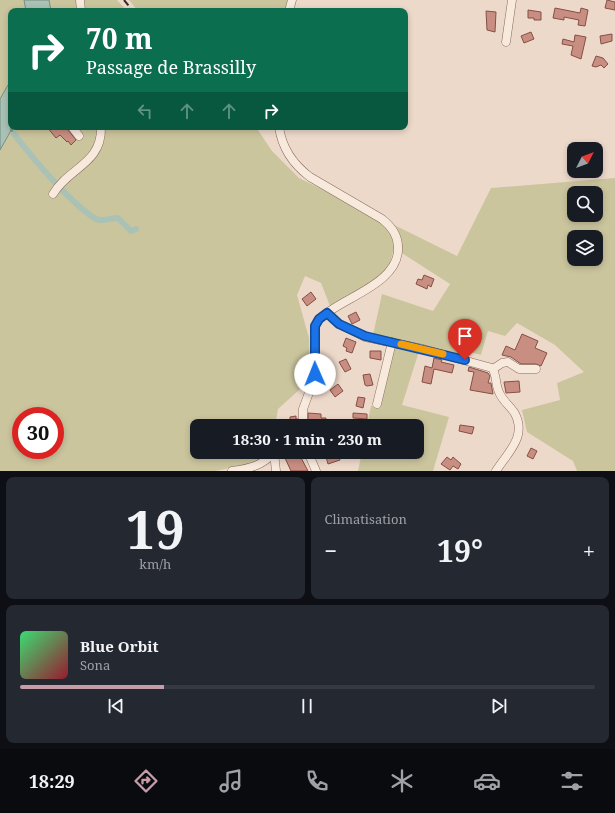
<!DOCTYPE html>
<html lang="fr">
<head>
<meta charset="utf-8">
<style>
	:root { --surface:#171b24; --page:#242831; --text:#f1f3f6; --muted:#9ea1a6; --line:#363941; --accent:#c79ca9 }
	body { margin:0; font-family:"Noto Serif",serif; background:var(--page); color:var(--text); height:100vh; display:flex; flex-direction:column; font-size:15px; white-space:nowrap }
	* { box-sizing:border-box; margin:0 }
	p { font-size:13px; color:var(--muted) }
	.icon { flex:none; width:22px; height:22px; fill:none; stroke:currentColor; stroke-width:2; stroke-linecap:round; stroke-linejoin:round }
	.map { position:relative; height:471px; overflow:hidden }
	.sheet { display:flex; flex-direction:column; gap:6px; padding:6px; background:#0d0f14; flex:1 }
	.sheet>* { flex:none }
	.banner { position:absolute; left:8px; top:8px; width:400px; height:122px; border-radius:8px; box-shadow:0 2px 6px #0003; background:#0b6e4f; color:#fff; overflow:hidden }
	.needle { width:26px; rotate:48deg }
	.buttons { position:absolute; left:567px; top:142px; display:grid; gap:8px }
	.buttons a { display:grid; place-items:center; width:36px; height:36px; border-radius:8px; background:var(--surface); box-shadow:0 2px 6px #0003; font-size:20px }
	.speed { position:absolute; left:12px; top:407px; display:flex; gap:8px; font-size:20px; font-weight:700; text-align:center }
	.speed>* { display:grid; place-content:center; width:52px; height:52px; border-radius:50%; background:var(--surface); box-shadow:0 2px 6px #0003; line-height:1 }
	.speed .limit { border:6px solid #d22; background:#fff; color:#111 }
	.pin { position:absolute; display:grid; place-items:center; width:34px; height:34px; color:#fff; margin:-41px -17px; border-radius:50% 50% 50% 0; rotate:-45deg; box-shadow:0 0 4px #0007 }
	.pin .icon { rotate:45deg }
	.me { position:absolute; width:44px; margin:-22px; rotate:359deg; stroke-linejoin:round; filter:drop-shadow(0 0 3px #0008) }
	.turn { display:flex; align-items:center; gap:14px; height:84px; padding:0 12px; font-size:18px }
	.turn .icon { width:52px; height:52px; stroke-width:2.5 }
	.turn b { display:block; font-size:28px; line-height:34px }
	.lanes { display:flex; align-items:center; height:38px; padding:0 12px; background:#0003; justify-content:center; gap:20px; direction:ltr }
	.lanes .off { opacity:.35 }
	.big { font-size:30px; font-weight:700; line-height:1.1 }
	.sheet .card { flex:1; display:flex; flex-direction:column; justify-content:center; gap:6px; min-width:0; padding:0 14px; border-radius:8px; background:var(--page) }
	.sheet .dial { align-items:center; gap:0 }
	.dial b { font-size:52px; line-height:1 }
	.song { display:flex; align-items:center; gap:12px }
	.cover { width:48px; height:48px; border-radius:6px; background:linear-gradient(135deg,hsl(140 70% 55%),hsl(350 70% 35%)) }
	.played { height:4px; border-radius:2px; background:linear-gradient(90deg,var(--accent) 25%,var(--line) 25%) }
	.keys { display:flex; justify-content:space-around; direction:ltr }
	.heat { display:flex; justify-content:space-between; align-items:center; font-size:22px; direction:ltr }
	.sheet .tiles { flex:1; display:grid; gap:6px; grid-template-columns:1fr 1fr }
	.card:last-child { grid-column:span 2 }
	.trip { position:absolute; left:190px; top:419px; width:234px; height:40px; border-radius:8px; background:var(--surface); box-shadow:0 2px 6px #0003; font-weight:700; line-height:40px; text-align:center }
	.menu { display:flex; height:64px; justify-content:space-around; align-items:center; background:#090b0e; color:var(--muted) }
	.menu .icon { width:28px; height:28px }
	.menu .current { color:var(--accent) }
	.menu b { font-size:18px; color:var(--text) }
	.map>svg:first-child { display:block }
	.green { fill:#cbc59e; fill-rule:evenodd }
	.water { fill:#aac1b5; stroke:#719080 }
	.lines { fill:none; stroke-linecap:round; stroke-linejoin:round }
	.stream { stroke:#719080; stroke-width:2 }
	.canal { stroke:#aac1b5; stroke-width:6 }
	.building { fill:#c98e82; stroke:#864f46 }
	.minor-casing { stroke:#886b5f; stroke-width:9 }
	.minor { stroke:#f8e9dd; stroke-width:8 }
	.rail { stroke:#3a2721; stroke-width:2; stroke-dasharray:7 7; stroke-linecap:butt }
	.route-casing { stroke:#114b97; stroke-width:10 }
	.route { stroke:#1a73e8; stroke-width:7 }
	.slow { stroke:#f59e0b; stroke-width:7 }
</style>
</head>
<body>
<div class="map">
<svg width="615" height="471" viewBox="0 0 615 471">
	<rect width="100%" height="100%" fill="#edd9ca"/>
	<g class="green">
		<path d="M0,0H24L26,11H11V80L0,99Z"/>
		<path d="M49,0H117L127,11H51Z"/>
		<path d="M129,0H289L287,11H138Z"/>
		<path d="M13,127H256L272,151L299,178L457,256L491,188L615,178V471H577L573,461L527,432L522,410L560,400L557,383L584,372L555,345L517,323L505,336L488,331L481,355L466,351L462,356L420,348L402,405L449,417L433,471H358L362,452H417V426H367L371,406L379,405L395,341L373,335L382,294L433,311L450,284L394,248C391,259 390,268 381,276L330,306L321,283L305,276L297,295L309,338L310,380L278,409L275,426H197V452H264L260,460L255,463L215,471H0V150ZM574,193H596V215H574ZM574,237H596V259H574ZM21,416H55V450H21Z"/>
	</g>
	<g class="water">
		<path d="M24,0H49L51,11H26Z"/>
		<path d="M11,80V127H13L0,150V99Z"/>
	</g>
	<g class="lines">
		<path class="stream" d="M11,129L14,134"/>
		<path class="canal" d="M14,134C35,161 56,186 81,208C86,211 91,217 96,219C103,222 111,218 118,218L131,231L136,229"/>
	</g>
	<g class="building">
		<path d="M607,0L615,2V10L605,8Z"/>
		<path d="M555,8L580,13L581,8L588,10L585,26L578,25L579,20L564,17V20L553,18Z"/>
		<path d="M528,10L541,12V20H534V18H528Z"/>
		<path d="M486,11L496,12L495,32L487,30Z"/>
		<path d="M531,32L534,39L524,43L521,36Z"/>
		<path d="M612,34V41L601,44L600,36Z"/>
		<path d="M575,35L586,37L581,59L571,55L573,46L562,44L563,39L574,42Z"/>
		<path d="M596,56L603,58L608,64L604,68L601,65L596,67L592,66Z"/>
		<path d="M47,127H67L68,130L76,140L71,145L68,141L67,142L60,135L56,138Z"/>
		<path d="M424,275L434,279L431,287L428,285L427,289L416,284L418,279L422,280Z"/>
		<path d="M311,292L316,299L307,306L302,299Z"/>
		<path d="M356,312L360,320L352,324L348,316Z"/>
		<path d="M522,334L538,341L535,348L547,353L541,366L536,364H521L511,357L502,355L506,346L515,350Z"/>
		<path d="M346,338L356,342L352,353L346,351L347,348L343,346Z"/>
		<path d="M370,351H381V360L370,358Z"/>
		<path d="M434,358L442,360L441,362L454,365L452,373L434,369L431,384L422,382L425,366L432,368Z"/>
		<path d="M346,359L351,369L345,372L339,362Z"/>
		<path d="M469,367L488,373L490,376L488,383H491L493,394L470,390L474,372L468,371Z"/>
		<path d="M370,374L373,385L367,386L365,385L363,375Z"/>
		<path d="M519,381L520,392L506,393L504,382Z"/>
		<path d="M338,384L343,391L335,397L330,390Z"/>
		<path d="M358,397L365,398L363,408L356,406Z"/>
		<path d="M308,413L321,414V418H326V423H308Z"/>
		<path d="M353,413L367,414V419L353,418Z"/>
		<path d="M296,416V419H298V426H278V424L290,421V417Z"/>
		<path d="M460,425L474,427L472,434L459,431Z"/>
		<path d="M531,448L537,451L533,459L527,456Z"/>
		<path d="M297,452H298L308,471H291L285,458Z"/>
		<path d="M330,452H338L340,460L328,464L325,453Z"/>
		<path d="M447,457L451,460L453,457L461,464L458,469L453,466L450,470L441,464Z"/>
	</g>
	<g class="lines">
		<defs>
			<g id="minor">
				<path d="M80,0L81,11"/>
				<path d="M289,11L292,0"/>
				<path d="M506,42L512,0"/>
				<path d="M72,127L79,136"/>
				<path d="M279,127C282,148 294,165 310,177L382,219C391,226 398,235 398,247C400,280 352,295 330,311C323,316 316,320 315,329L314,379L303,409V426"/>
				<path d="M53,194C69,167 102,164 101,127"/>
				<path d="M327,313L339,324L365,337L423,349L492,368C497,375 495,384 499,392C502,400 509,405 514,412C528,436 508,452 496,471"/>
				<path d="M493,369L502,363L508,362L519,369H536"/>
				<path d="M377,404L392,342"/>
				<path d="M308,452L316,471"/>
				<path d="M274,453L276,471"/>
				<path d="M232,471C252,468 261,466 275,452"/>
			</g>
		</defs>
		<use href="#minor" class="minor-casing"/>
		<use href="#minor" class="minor"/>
		<path class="rail" d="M124,0L133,11"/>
	</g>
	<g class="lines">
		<defs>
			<path id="route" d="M315,374V326L319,319L327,313L339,324L365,336L465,360"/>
		</defs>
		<use href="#route" class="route-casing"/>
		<use href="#route" class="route"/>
		<path class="slow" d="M401,344L443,354"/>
	</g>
</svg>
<div class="buttons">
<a><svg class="needle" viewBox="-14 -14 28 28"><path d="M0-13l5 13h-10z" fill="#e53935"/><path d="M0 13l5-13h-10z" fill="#9ea1a6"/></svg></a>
<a><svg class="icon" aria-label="search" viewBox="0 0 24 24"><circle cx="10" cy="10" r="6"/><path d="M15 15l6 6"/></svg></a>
<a><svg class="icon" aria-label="layers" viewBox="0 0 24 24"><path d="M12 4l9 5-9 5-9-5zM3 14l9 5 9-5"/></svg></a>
</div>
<div class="speed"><div class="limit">30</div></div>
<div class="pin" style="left:465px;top:360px;background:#d93025"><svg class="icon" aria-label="arrive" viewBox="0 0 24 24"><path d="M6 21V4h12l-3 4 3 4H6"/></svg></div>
<svg class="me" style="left:315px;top:374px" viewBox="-20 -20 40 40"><circle r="19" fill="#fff"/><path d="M0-13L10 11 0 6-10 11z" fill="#1a73e8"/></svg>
<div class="trip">18:30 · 1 min · 230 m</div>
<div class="banner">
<div class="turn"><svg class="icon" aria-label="right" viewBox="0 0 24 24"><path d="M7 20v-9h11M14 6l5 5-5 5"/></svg><div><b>70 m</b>Passage de Brassilly</div></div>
<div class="lanes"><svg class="icon off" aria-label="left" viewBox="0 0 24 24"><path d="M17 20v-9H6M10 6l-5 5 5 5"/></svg><svg class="icon off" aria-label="ahead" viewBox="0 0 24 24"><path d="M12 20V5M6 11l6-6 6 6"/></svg><svg class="icon off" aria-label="ahead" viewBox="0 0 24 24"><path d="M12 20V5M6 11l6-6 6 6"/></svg><svg class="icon" aria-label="right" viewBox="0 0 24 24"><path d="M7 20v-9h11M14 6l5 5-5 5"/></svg></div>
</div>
</div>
<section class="sheet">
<div class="tiles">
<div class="card dial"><b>19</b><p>km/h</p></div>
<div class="card"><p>Climatisation</p>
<div class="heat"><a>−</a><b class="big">19°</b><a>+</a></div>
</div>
<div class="card">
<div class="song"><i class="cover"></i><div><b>Blue Orbit</b><p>Sona</p></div></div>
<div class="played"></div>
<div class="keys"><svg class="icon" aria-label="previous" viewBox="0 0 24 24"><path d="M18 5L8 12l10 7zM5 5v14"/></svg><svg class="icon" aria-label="pause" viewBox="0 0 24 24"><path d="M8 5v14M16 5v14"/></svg><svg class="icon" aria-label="next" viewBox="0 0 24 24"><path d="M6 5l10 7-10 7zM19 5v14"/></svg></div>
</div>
</div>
</section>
<nav class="menu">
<b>18:29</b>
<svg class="icon current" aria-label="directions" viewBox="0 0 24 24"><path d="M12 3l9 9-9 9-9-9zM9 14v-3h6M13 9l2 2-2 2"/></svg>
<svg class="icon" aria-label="music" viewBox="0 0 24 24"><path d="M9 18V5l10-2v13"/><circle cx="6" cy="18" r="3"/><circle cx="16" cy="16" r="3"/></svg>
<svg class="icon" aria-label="phone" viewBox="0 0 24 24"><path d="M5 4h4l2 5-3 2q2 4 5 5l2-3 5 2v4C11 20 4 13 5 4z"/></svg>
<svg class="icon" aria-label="climate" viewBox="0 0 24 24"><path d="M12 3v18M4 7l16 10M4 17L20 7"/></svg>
<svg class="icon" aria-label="car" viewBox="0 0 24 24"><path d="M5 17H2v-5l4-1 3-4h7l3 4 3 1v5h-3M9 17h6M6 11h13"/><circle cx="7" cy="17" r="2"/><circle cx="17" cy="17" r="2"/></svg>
<svg class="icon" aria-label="filters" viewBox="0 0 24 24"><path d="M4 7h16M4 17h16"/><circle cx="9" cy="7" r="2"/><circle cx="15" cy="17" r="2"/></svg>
</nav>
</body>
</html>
